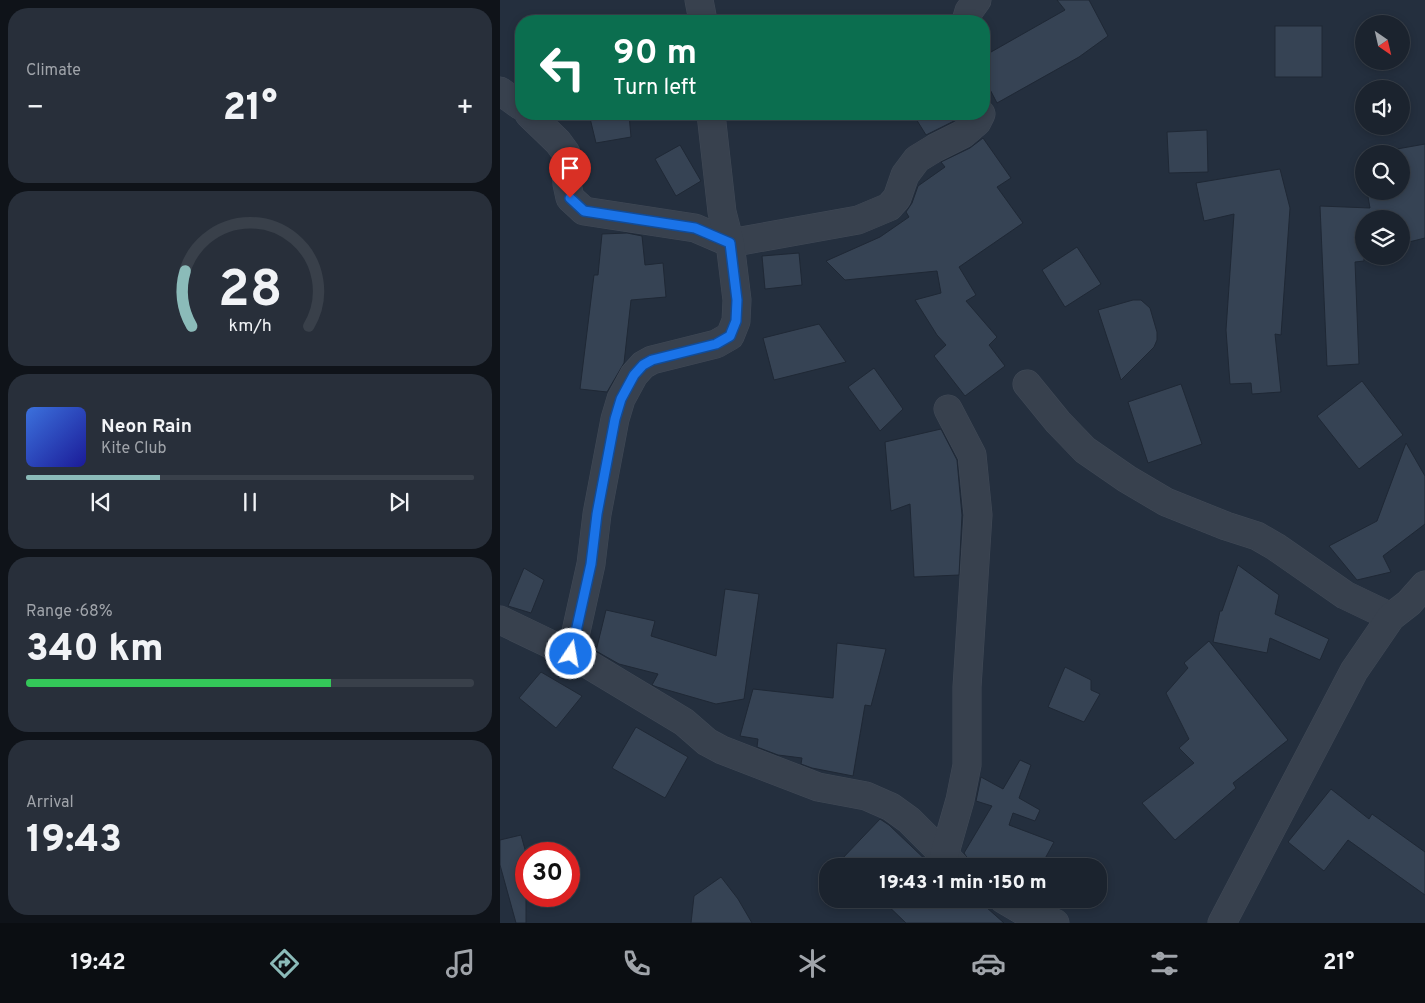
<!DOCTYPE html>
<html lang="en">
<head>
<meta charset="utf-8">
<style>
	:root { --surface:#1b232e; --page:#282f3a; --text:#f1f3f6; --muted:#a0a4aa; --line:#39404a; --accent:#8bbbb9 }
	body { margin:0; font-family:Overpass,sans-serif; background:var(--page); color:var(--text); height:100vh; display:flex; flex-direction:column; font-size:19px; white-space:nowrap }
	* { box-sizing:border-box; margin:0 }
	p { font-size:16px; color:var(--muted) }
	.icon { flex:none; width:28px; height:28px; fill:none; stroke:currentColor; stroke-width:2; stroke-linecap:round; stroke-linejoin:round }
	.map { position:relative; flex:1; overflow:hidden }
	.sheet { display:flex; flex-direction:column; gap:8px; padding:8px; background:#0f1319; width:500px }
	.sheet>* { flex:none }
	.banner { position:absolute; left:15px; top:15px; width:475px; height:105px; border-radius:20px; box-shadow:0 2px 8px #0003,0 0 0 1px var(--line); background:#0b6e4f; color:#fff; overflow:hidden }
	.needle { width:32px; rotate:146deg }
	.buttons { position:absolute; left:855px; top:15px; display:grid; gap:10px }
	.buttons a { display:grid; place-items:center; width:55px; height:55px; border-radius:50%; background:var(--surface); box-shadow:0 2px 8px #0003,0 0 0 1px var(--line); font-size:25px }
	.speed { position:absolute; left:15px; top:842px; display:flex; gap:10px; font-size:25px; font-weight:700; text-align:center }
	.speed>* { display:grid; place-content:center; width:65px; height:65px; border-radius:50%; background:var(--surface); box-shadow:0 2px 8px #0003,0 0 0 1px var(--line); line-height:1 }
	.speed .limit { border:8px solid #d22; background:#fff; color:#111 }
	.pin { position:absolute; display:grid; place-items:center; width:42px; height:42px; color:#fff; margin:-51px -21px; border-radius:50% 50% 50% 0; rotate:-45deg; box-shadow:0 0 5px #0007 }
	.pin .icon { rotate:45deg }
	.me { position:absolute; width:55px; margin:-28px; rotate:12deg; stroke-linejoin:round; filter:drop-shadow(0 0 4px #0008) }
	.turn { display:flex; align-items:center; gap:18px; height:105px; padding:0 15px; font-size:22px }
	.turn .icon { width:65px; height:65px; stroke-width:2.5 }
	.turn b { display:block; font-size:35px; line-height:42px }
	.big { font-size:38px; font-weight:800; line-height:1.1 }
	.sheet .tile { flex:1; display:flex; flex-direction:column; justify-content:center; gap:8px; min-width:0; padding:0 18px; border-radius:20px; background:var(--page) }
	.sheet .dial { align-items:center; gap:0 }
	.dial svg { height:130px; overflow:visible; fill:none; stroke:var(--line); stroke-width:7; stroke-linecap:round; text-anchor:middle }
	.dial text { fill:var(--text); stroke:none }
	.song { display:flex; align-items:center; gap:15px }
	.cover { width:60px; height:60px; border-radius:8px; background:linear-gradient(135deg,hsl(220 70% 55%),hsl(240 70% 35%)) }
	.played { height:5px; border-radius:2px; background:linear-gradient(90deg,var(--accent) 30%,var(--line) 30%) }
	.keys { display:flex; justify-content:space-around; direction:ltr }
	.heat { display:flex; justify-content:space-between; align-items:center; font-size:28px; direction:ltr }
	.charge { height:8px; border-radius:4px; background:linear-gradient(90deg,#34c759 68%,var(--line) 0) }
	.trip { position:absolute; left:319px; top:858px; width:288px; height:50px; border-radius:20px; background:var(--surface); box-shadow:0 2px 8px #0003,0 0 0 1px var(--line); font-weight:800; line-height:50px; text-align:center }
	.dock { display:flex; height:80px; justify-content:space-around; align-items:center; background:#0b0e12; color:var(--muted) }
	.dock .icon { width:35px; height:35px }
	.dock .selected { color:var(--accent) }
	.dock b { font-size:22px; color:var(--text) }
	main { display:flex; flex:1; min-height:0 }
	.map>svg:first-child { display:block }
	.building { fill:#364354; stroke:#1f2835 }
	.lines { fill:none; stroke-linecap:round; stroke-linejoin:round }
	.street-casing { stroke:#414a57; stroke-width:29 }
	.street { stroke:#38414e; stroke-width:28 }
	.route-casing { stroke:#114b97; stroke-width:12 }
	.route { stroke:#1a73e8; stroke-width:9 }
</style>
</head>
<body>
<main>
<section class="sheet">
<div class="tile"><p>Climate</p>
<div class="heat"><a>−</a><b class="big">21°</b><a>+</a></div>
</div>
<div class="tile dial"><svg viewBox="0 0 100 80">
<path d="M14 69A42 42 0 1 1 86 69"/>
<path d="M14 69A42 42 0 0 1 10 35" stroke="#8bbbb9"/>
<text x="50" y="56" font-size="32" font-weight="700">28</text>
<text x="50" y="72" font-size="11">km/h</text>
</svg></div>
<div class="tile">
<div class="song"><i class="cover"></i><div><b>Neon Rain</b><p>Kite Club</p></div></div>
<div class="played"></div>
<div class="keys"><svg class="icon" aria-label="previous" viewBox="0 0 24 24"><path d="M18 5L8 12l10 7zM5 5v14"/></svg><svg class="icon" aria-label="pause" viewBox="0 0 24 24"><path d="M8 5v14M16 5v14"/></svg><svg class="icon" aria-label="next" viewBox="0 0 24 24"><path d="M6 5l10 7-10 7zM19 5v14"/></svg></div>
</div>
<div class="tile"><p>Range · 68%</p><b class="big">340 km</b><div class="charge"></div></div>
<div class="tile"><p>Arrival</p><b class="big">19:43</b></div>
</section>
<div class="map">
<svg width="925" height="923" viewBox="0 0 925 923">
	<rect width="100%" height="100%" fill="#242f3e"/>
	<g class="building">
		<path d="M557,0H589L608,36L579,57L497,103L484,78V56L565,10Z"/>
		<rect x="775" y="26" width="47" height="51"/>
		<path d="M89,114H129L131,137L96,143Z"/>
		<path d="M413,114H463L454,121L426,135Z"/>
		<path d="M707,130L708,172L669,173L667,132Z"/>
		<path d="M483,138L511,178L497,187L523,223L459,267L476,295L466,301L497,337L489,345L505,366L465,396L434,356L446,345L437,335L415,300L441,293L437,271L345,280L326,261L380,237L409,217L406,212L412,203L418,186L445,167L441,162L470,148Z"/>
		<path d="M925,144V238L901,244V219H864V261L855,262L859,364L827,366L820,206L870,208L867,191H901V154H869Z"/>
		<path d="M180,145L201,181L176,196L155,159Z"/>
		<path d="M780,169L790,208L781,335L775,334L781,392L752,394L751,383L730,384L726,330L734,214L704,221L696,183Z"/>
		<path d="M127,233L142,236L145,265L163,263L166,297L131,300L124,363L107,392L80,389L94,275H98L102,234Z"/>
		<path d="M577,247L601,284L565,307L542,270Z"/>
		<path d="M299,253L302,285L265,289L262,256Z"/>
		<path d="M633,300H641L650,308L657,332V340L654,347L621,380L598,310Z"/>
		<path d="M319,324L346,362L274,380L263,338Z"/>
		<path d="M374,368L403,409L380,431L348,387Z"/>
		<path d="M862,381L903,435L859,469L817,416Z"/>
		<path d="M681,384L702,444L648,463L628,402Z"/>
		<path d="M441,429L457,460L462,515L459,575L414,577L410,504L391,511L385,442Z"/>
		<path d="M906,443L925,476V524L883,556L891,572L857,580L829,546L877,521Z"/>
		<path d="M738,565L779,595L775,614L829,639L820,660L770,638L767,653L713,642L720,611H722Z"/>
		<path d="M24,568L44,580L31,613L8,606Z"/>
		<path d="M225,589L259,594L244,699L216,704L157,687L152,685L158,674L119,664L96,651L106,610L155,621L151,636L216,656Z"/>
		<path d="M709,641L788,740L733,783L736,788L675,840L642,803L694,763L679,748L689,739L666,693L688,668L684,663Z"/>
		<path d="M337,643L386,649L371,706L365,705L353,776L312,768L301,764L302,758L278,755L257,747L258,739L240,736L253,689L333,698Z"/>
		<path d="M565,667L591,680V690L600,694L584,722L548,707Z"/>
		<path d="M41,672L82,696L56,728L19,698Z"/>
		<path d="M136,727L188,757L165,798L112,768Z"/>
		<path d="M520,760L531,765L519,798L540,810L535,821L513,813L509,825L554,842L541,866H470V862L464,853L492,806L476,801L481,777L503,789Z"/>
		<path d="M831,789L869,819L872,814L925,852V895L848,840L824,871L788,842Z"/>
		<path d="M380,819L389,825L432,866H348L341,860Z"/>
		<path d="M21,835L26,853V923H16L0,865V840Z"/>
		<path d="M221,877L238,899L252,923H191L194,896Z"/>
		<path d="M381,899H477L504,923H406Z"/>
	</g>
	<g class="lines">
		<defs>
			<g id="street">
				<path d="M199,0L203,21"/>
				<path d="M466,21L469,11L477,0"/>
				<path d="M0,91L21,106"/>
				<path d="M29,114L58,142L66,153L67,184L70,198L84,211L195,228L230,243L358,220L389,207L397,198L405,175L417,159L435,148L463,134L477,122L481,114"/>
				<path d="M527,384L558,422L585,450L627,479L666,502L726,526L757,536L776,547L845,595L891,617"/>
				<path d="M0,620L71,654L184,722L207,742L222,750L318,787L366,796L391,807L409,820L455,866"/>
				<path d="M71,654L91,564L97,514L115,419L121,399L134,375L143,365L152,360L216,344L230,336L236,321L237,300L230,243L222,212L211,114"/>
				<path d="M444,856L460,800L467,765V687L478,515L472,455L448,409"/>
				<path d="M503,899L525,912L555,923"/>
				<path d="M722,923L854,671L891,617L909,603L925,585"/>
			</g>
		</defs>
		<use href="#street" class="street-casing"/>
		<use href="#street" class="street"/>
	</g>
	<g class="lines">
		<defs>
			<path id="route" d="M70,198L84,211L195,228L230,243L237,300L236,321L230,336L216,344L152,360L143,365L134,375L121,399L115,419L97,514L91,564L71,654"/>
		</defs>
		<use href="#route" class="route-casing"/>
		<use href="#route" class="route"/>
	</g>
</svg>
<div class="buttons">
<a><svg class="needle" viewBox="-14 -14 28 28"><path d="M0-13l5 13h-10z" fill="#e53935"/><path d="M0 13l5-13h-10z" fill="#a0a4aa"/></svg></a>
<a><svg class="icon" aria-label="sound" viewBox="0 0 24 24"><path d="M4 9h4l5-4v14l-5-4H4zM17 9q2 3 0 6"/></svg></a>
<a><svg class="icon" aria-label="search" viewBox="0 0 24 24"><circle cx="10" cy="10" r="6"/><path d="M15 15l6 6"/></svg></a>
<a><svg class="icon" aria-label="layers" viewBox="0 0 24 24"><path d="M12 4l9 5-9 5-9-5zM3 14l9 5 9-5"/></svg></a>
</div>
<div class="speed"><div class="limit">30</div></div>
<div class="pin" style="left:70px;top:198px;background:#d93025"><svg class="icon" aria-label="arrive" viewBox="0 0 24 24"><path d="M6 21V4h12l-3 4 3 4H6"/></svg></div>
<svg class="me" style="left:71px;top:654px" viewBox="-20 -20 40 40"><circle r="17" fill="#1a73e8" stroke="#fff" stroke-width="3"/><path d="M0-11L8 9 0 5-8 9z" fill="#fff"/></svg>
<div class="trip">19:43 · 1 min · 150 m</div>
<div class="banner">
<div class="turn"><svg class="icon" aria-label="left" viewBox="0 0 24 24"><path d="M17 20v-9H6M10 6l-5 5 5 5"/></svg><div><b>90 m</b>Turn left</div></div>
</div>
</div>
</main>
<nav class="dock">
<b>19:42</b>
<svg class="icon selected" aria-label="directions" viewBox="0 0 24 24"><path d="M12 3l9 9-9 9-9-9zM9 14v-3h6M13 9l2 2-2 2"/></svg>
<svg class="icon" aria-label="music" viewBox="0 0 24 24"><path d="M9 18V5l10-2v13"/><circle cx="6" cy="18" r="3"/><circle cx="16" cy="16" r="3"/></svg>
<svg class="icon" aria-label="phone" viewBox="0 0 24 24"><path d="M5 4h4l2 5-3 2q2 4 5 5l2-3 5 2v4C11 20 4 13 5 4z"/></svg>
<svg class="icon" aria-label="climate" viewBox="0 0 24 24"><path d="M12 3v18M4 7l16 10M4 17L20 7"/></svg>
<svg class="icon" aria-label="car" viewBox="0 0 24 24"><path d="M5 17H2v-5l4-1 3-4h7l3 4 3 1v5h-3M9 17h6M6 11h13"/><circle cx="7" cy="17" r="2"/><circle cx="17" cy="17" r="2"/></svg>
<svg class="icon" aria-label="filters" viewBox="0 0 24 24"><path d="M4 7h16M4 17h16"/><circle cx="9" cy="7" r="2"/><circle cx="15" cy="17" r="2"/></svg>
<b>21°</b>
</nav>
</body>
</html>
